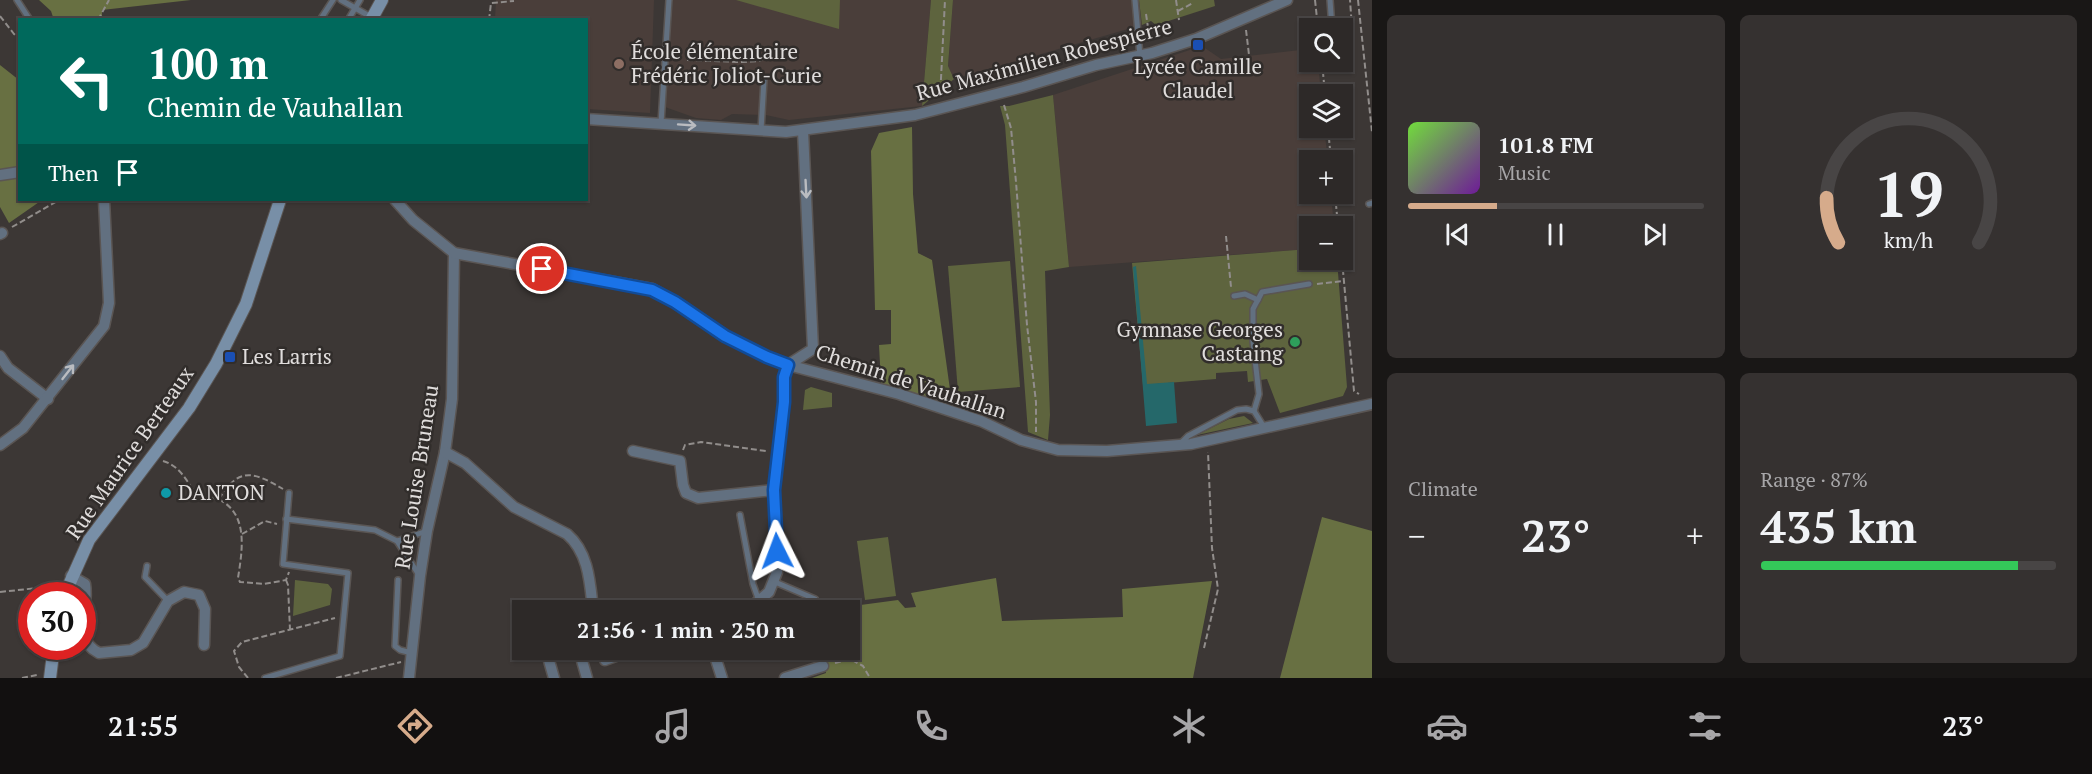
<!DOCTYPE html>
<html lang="en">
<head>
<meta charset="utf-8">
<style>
	:root { --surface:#2d2928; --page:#353130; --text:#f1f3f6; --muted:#a7a6a8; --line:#484545; --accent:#d6ab8b }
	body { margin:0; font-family:"PT Serif",serif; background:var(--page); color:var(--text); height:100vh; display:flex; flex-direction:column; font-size:22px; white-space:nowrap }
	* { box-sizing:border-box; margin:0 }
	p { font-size:20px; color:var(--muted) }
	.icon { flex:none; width:33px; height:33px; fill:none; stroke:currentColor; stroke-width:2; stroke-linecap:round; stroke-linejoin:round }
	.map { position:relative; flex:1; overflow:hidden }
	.sheet { display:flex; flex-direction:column; gap:15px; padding:15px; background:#191716; width:720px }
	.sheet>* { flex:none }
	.hud { position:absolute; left:18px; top:18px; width:570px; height:183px; border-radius:0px; box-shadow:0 2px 4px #0004,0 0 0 2px var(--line); background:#00695c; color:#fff; overflow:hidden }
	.fabs { position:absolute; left:1299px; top:18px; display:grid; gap:12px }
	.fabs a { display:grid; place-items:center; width:54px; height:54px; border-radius:0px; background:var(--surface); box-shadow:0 2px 4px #0004,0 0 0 2px var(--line); font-size:30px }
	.speed { position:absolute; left:18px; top:582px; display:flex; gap:12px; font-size:30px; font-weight:700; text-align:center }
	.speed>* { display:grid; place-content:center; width:78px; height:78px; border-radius:50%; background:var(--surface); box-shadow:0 2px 4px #0004,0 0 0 2px var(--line); line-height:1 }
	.speed .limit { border:9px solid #d22; background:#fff; color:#111 }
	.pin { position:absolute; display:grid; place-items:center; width:51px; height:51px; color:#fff; margin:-26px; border:3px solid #fff; border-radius:50%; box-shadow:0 2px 6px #0007 }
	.me { position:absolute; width:66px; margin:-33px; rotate:357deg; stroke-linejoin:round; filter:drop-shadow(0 0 4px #0008) }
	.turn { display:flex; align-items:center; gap:21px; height:126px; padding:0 30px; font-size:27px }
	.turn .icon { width:78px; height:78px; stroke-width:2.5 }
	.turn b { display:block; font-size:42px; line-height:51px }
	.then { display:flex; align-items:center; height:57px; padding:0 30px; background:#0003; gap:12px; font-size:22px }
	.big { font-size:45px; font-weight:800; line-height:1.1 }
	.sheet .widget { flex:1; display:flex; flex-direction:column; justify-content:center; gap:9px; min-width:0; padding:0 21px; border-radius:9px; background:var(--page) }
	.sheet .dial { align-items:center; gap:0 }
	.dial svg { height:156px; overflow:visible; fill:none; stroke:var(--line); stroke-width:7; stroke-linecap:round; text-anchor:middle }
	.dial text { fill:var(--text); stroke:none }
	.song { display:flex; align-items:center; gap:18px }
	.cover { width:72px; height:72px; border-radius:9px; background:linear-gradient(135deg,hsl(100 70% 55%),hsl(280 70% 35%)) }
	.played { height:6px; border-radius:3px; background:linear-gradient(90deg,var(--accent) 30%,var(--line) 30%) }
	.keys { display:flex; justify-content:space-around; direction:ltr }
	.heat { display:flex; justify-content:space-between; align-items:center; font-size:33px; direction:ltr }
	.charge { height:9px; border-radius:4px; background:linear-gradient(90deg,#34c759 87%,var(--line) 0) }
	.sheet .tiles { flex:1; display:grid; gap:15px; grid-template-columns:repeat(2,1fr) }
	.trip { position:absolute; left:512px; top:600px; width:348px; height:60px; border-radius:0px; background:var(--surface); box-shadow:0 2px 4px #0004,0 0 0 2px var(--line); font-weight:800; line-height:60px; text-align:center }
	.tabs { display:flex; height:96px; justify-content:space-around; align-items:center; background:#121010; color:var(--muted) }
	.tabs .icon { width:42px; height:42px }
	.tabs .on { color:var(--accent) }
	.tabs b { font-size:27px; color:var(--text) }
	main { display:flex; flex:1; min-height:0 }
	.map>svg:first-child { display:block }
	.built { fill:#4a3e3a }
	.green { fill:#5e643e }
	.forest { fill:#687042 }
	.water { fill:#25686a }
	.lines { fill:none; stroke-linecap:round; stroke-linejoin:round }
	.service-casing { stroke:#5a5553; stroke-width:8 }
	.minor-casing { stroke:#5a5553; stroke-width:13 }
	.secondary-casing { stroke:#5a5553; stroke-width:14 }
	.path { stroke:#918d8b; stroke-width:2; stroke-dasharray:6 3; stroke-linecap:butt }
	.service { stroke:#627080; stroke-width:5 }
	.minor { stroke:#627080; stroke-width:10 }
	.secondary { stroke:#788fa7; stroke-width:12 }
	.oneway { stroke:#babcc0 }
	.route-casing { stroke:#114b97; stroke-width:15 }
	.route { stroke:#1a73e8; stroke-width:10 }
	.transit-dot { fill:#1a4fb4; stroke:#312d2b; stroke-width:2 }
	.education-dot { fill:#8d6e63; stroke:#312d2b; stroke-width:2 }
	.leisure-dot { fill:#2e9e5b; stroke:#312d2b; stroke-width:2 }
	.culture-dot { fill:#0f9aa8; stroke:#312d2b; stroke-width:2 }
	.labels { text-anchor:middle; stroke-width:5; stroke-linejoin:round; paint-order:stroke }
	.poi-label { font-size:21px; fill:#e0dddc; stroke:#312d2b; text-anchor:start }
	.street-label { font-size:21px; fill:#e0dddc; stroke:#312d2b }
</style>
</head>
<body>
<main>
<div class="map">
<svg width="1372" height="678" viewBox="0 0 1372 678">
	<rect width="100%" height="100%" fill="#3c3735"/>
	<g class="built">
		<path d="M496,0H654L650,113L587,109L586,20L495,19Z"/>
		<path d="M673,0H931L922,106L789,120L766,115L732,114L721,120L696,118L665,107Z"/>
		<path d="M953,0H1139L1142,25L954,79L948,67Z"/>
		<path d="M1202,46L1221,59L1309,49L1310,62H1318L1321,94H1310V128H1324L1328,160H1310V194H1331L1334,226H1310L1309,249L1069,267L1053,95Z"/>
	</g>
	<g class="green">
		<path d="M736,0H840L839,29Z"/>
		<path d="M931,0H953L948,66L954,79L922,106Z"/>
		<path d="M1139,0H1214L1215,6L1156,25L1151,21L1142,25Z"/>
		<path d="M1053,95L1069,267L1045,271L1050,415L1048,440L1028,432L1005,125L1000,106H1009Z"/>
		<path d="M1309,249L1310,260H1337L1347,387L1343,396L1280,413L1267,379L1248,382L1247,371L1216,373V379L1143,385L1132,263Z"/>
		<path d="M1010,261L1020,387L958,392L948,266Z"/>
		<path d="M811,387L832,393V407L803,410L805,390Z"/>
		<path d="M1244,416L1253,423L1197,435L1229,419Z"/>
		<path d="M888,537L896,596L865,600L857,541Z"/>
		<path d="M295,580L328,584L332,589L330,605L293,616Z"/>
	</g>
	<g class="forest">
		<path d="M39,0H191L102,10V19L54,20L51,11Z"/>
		<path d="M0,65L19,80L20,200H42L9,223L0,207Z"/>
		<path d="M912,127L913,194L918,253L932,260L952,404L881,383L879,345L891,344V310H875L871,151L879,133Z"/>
		<path d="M1322,517L1372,531V678H1280Z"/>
		<path d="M996,578L1002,621L1123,617L1122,589L1212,581L1193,678H812L826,673L823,659L861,645L853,606L898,600L905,608L916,607L911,593Z"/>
	</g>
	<path class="water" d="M1136,266L1147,384L1174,382L1177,423L1146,426L1133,267Z"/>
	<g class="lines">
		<defs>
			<g id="service">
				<path d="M17,0L30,20"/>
				<path d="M341,0L371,17"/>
				<path d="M1135,0L1140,56"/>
				<path d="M1330,0L1332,28"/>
				<path d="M320,20L333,0"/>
				<path d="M348,20L360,0"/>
				<path d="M1342,62L1345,65"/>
				<path d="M661,123L669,0"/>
				<path d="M761,130L764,80"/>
				<path d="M1369,204L1372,203"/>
				<path d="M1234,296L1245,294L1258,300"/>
				<path d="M1254,411L1259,394L1253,342V309L1262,292L1309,284"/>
				<path d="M1181,443L1188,436L1237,410L1246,409L1254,411L1264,427"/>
				<path d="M740,515L753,584L759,601"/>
				<path d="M286,519L375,530L397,541L419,575"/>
				<path d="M397,541L427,531"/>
				<path d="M147,566L145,577L168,601"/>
				<path d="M398,580L395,646L400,650L412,653"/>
				<path d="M775,582L815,599"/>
				<path d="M265,678L340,656L348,573L283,564L289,493"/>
			</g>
			<g id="minor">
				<path d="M586,119L786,132L915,115L1023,87L1096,65L1152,53L1196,39L1287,0"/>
				<path d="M0,175L20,172"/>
				<path d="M395,200L413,220L454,253L452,399L445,452L427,531L420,576L409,678"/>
				<path d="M0,234L2,233"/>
				<path d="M454,253L652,289L675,302L725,336L767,357L788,365L899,394L981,421L1021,440L1058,450L1107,451L1191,444L1372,404"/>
				<path d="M0,356L8,368L48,399"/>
				<path d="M0,445L23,428L104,326L109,303L104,200"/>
				<path d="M633,451L680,461L683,485L686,493L698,498L774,490"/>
				<path d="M445,452L465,463L514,507L567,534C589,553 590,583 593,610"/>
				<path d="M71,576L85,584C90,610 70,638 99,653L131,650L143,643L168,601L184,592L199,595L205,609L204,645"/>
				<path d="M742,610L750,608L769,592L777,572L774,490L784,402V377L788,365L813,349L803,131"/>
				<path d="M546,650L554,678"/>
				<path d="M579,650L587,678"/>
				<path d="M603,650L605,660L633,650"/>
				<path d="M713,650L722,678"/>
				<path d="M785,678L823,666"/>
			</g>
			<g id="secondary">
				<path d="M371,20L382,0"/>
				<path d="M64,596L89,540L189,408L216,364L246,304L280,200"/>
				<path d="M50,678L54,646"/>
			</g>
		</defs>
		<use href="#service" class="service-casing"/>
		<use href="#minor" class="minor-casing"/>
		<use href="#secondary" class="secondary-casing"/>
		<g class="path">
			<path d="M1176,0L1179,20"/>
			<path d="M1315,0L1318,28"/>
			<path d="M1358,0L1372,132"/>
			<path d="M1178,11L1193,3"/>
			<path d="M1146,14L1150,41"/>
			<path d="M0,16L14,34L20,39"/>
			<path d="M98,20L109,0"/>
			<path d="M489,20L491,3L514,1"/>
			<path d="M1246,30L1250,63"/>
			<path d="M1342,31L1352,28L1350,0"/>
			<path d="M687,60L740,62L759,61L786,48"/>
			<path d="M1322,62L1325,94"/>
			<path d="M1017,66L1020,75"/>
			<path d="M940,98L945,0"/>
			<path d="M1004,105L1011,128L1016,182L1027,325L1036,402V432"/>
			<path d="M1328,128L1331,160"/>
			<path d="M1335,194L1338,226"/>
			<path d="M12,227L59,200"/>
			<path d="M1226,236L1231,287"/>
			<path d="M1342,260L1354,391L1359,394"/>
			<path d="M1317,284L1344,281"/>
			<path d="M1233,332H1246"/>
			<path d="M1263,354H1269V351"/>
			<path d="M683,450L685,445L701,442L766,451"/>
			<path d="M163,461C180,466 187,481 197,496C204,497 214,497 220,500C249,515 242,552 238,578L240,582L264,584L286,580L289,572"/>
			<path d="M219,499C239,466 254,472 283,489"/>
			<path d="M242,534L265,521L277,524"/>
			<path d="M286,580L288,585L290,630"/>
			<path d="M0,592L56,586"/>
			<path d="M1204,648L1218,589L1212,548L1208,452"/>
			<path d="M835,663L850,659L863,666L870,678"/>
			<path d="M22,678L37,675"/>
			<path d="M248,678L239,667L234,651L242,642L335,618"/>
			<path d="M336,678L401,662"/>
		</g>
		<use href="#service" class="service"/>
		<use href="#minor" class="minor"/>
		<use href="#secondary" class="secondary"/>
	</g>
	<defs><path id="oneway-shaft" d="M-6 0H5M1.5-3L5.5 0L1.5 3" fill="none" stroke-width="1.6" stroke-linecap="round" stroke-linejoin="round" transform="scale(1.5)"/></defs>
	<g class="oneway">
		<use href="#oneway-shaft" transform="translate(687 125) rotate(4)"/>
		<use href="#oneway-shaft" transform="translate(806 189) rotate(87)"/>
		<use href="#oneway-shaft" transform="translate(68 372) rotate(-52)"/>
	</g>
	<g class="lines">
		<defs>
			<path id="route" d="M542,269L652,290L675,302L725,336L767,357L788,365L784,377V402L774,490L777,551"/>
		</defs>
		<use href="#route" class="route-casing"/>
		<use href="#route" class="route"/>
	</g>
	<g class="transit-dot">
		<rect x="1192" y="39" width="12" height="12" rx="3"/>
		<rect x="224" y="351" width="12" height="12" rx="3"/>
	</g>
	<circle class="education-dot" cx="619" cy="64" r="6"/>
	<circle class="leisure-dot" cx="1295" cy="342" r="6"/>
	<circle class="culture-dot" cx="166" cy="493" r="6"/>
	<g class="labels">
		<g class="poi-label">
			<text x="631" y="59">École élémentaire<tspan x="631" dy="24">Frédéric Joliot-Curie</tspan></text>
			<text x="1198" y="74" text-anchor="middle">Lycée Camille<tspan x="1198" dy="24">Claudel</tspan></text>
			<text x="1283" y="337" text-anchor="end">Gymnase Georges<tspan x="1283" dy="24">Castaing</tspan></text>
			<text x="242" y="364">Les Larris</text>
			<text x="178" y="500">DANTON</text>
		</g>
		<g class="street-label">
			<text transform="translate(1044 60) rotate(-15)" y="7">Rue Maximilien Robespierre</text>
			<text transform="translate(911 382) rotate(18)" y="7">Chemin de Vauhallan</text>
			<text transform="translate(130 453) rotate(-55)" y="7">Rue Maurice Berteaux</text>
			<text transform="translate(417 477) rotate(-81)" y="7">Rue Louise Bruneau</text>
		</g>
	</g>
</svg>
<div class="fabs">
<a><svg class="icon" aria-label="search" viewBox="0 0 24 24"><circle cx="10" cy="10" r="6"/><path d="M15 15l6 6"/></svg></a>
<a><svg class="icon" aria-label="layers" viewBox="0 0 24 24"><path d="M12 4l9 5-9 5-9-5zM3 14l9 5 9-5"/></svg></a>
<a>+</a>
<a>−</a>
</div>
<div class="speed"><div class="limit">30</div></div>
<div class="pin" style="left:542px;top:269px;background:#d93025"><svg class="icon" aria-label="arrive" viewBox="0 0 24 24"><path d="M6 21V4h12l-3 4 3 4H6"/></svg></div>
<svg class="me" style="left:777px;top:551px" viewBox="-20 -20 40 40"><path d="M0-17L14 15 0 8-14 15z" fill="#1a73e8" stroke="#fff" stroke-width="4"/></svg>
<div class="trip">21:56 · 1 min · 250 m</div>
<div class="hud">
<div class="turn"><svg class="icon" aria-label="left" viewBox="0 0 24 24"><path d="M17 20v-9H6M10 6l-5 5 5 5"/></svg><div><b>100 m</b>Chemin de Vauhallan</div></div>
<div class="then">Then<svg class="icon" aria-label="arrive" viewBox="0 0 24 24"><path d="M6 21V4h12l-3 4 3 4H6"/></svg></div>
</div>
</div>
<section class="sheet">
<div class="tiles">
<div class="widget">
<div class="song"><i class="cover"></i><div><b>101.8 FM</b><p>Music</p></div></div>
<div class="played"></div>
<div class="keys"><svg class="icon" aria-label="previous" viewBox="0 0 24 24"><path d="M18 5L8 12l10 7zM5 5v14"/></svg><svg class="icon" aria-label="pause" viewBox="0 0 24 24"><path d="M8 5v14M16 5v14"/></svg><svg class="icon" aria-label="next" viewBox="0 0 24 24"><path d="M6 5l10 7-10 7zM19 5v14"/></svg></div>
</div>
<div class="widget dial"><svg viewBox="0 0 100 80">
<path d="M14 69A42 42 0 1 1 86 69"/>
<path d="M14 69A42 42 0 0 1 8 46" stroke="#d6ab8b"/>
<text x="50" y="56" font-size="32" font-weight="700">19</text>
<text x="50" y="72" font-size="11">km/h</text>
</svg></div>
<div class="widget"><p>Climate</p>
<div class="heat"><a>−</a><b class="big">23°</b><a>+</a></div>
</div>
<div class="widget"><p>Range · 87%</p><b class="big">435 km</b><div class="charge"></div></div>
</div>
</section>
</main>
<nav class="tabs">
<b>21:55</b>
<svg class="icon on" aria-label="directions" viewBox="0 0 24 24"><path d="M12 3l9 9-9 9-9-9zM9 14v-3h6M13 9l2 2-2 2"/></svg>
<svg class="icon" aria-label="music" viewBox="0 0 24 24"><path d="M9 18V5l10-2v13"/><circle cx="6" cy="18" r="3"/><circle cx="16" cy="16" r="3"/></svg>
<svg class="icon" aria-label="phone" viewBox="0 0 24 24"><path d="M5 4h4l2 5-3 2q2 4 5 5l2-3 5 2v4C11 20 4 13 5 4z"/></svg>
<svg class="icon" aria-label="climate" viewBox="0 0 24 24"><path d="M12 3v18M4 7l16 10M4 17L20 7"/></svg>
<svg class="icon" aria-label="car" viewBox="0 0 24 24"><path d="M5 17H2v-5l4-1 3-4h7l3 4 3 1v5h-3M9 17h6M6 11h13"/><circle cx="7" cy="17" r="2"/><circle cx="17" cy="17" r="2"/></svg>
<svg class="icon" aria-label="filters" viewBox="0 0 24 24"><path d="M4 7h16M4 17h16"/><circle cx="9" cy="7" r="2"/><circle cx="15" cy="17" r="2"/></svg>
<b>23°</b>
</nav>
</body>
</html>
